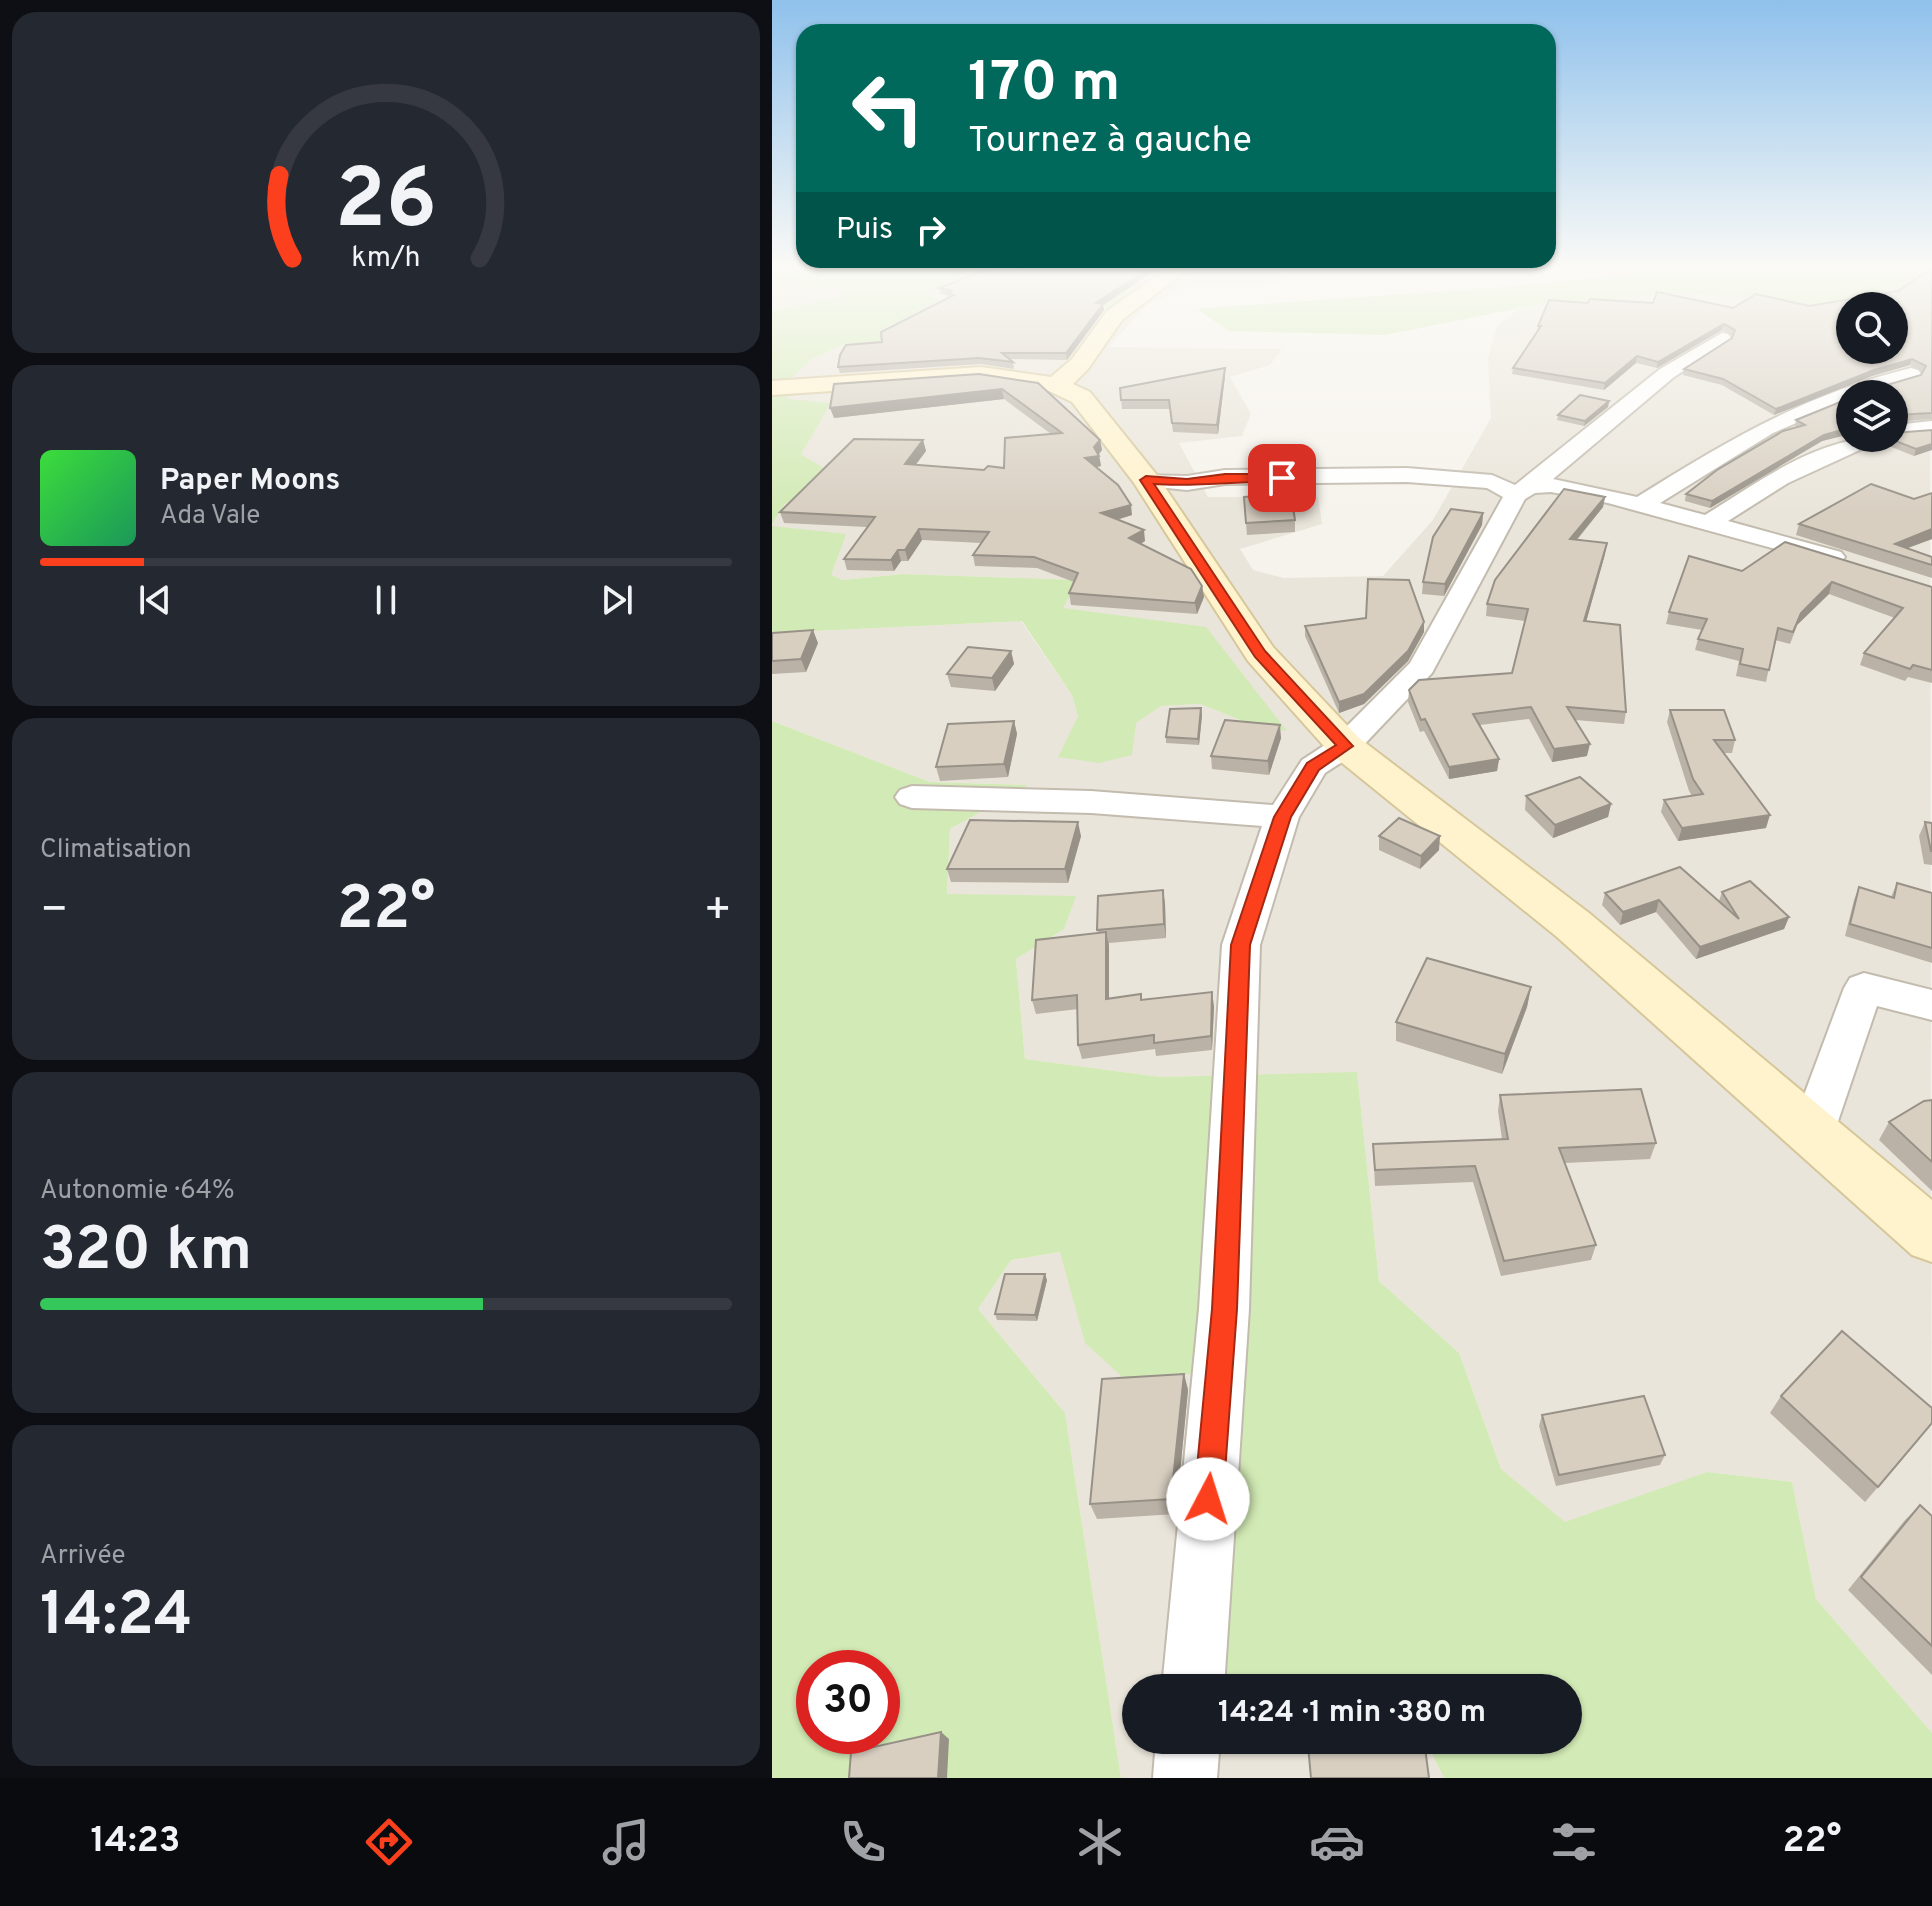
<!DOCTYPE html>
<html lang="fr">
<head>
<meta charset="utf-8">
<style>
	:root { --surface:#171b24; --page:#242831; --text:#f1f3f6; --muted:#9ea1a6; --line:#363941; --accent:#fc3f1d }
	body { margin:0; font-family:Overpass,sans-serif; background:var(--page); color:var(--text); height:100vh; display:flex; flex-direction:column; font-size:30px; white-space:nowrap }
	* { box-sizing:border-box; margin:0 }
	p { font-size:26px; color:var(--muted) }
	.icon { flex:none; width:44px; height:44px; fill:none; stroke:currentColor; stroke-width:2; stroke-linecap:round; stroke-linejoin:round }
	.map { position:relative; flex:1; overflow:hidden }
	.drawer { display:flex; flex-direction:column; gap:12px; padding:12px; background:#0d0f14; width:772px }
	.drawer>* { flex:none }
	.guide { position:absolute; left:24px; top:24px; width:760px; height:244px; border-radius:24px; box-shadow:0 2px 6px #0004; background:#00695c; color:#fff; overflow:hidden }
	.tools { position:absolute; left:1064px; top:292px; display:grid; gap:16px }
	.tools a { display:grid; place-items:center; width:72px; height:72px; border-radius:50%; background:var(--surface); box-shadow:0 2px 6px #0004; font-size:40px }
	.speed { position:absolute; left:24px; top:1650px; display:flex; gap:16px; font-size:40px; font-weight:700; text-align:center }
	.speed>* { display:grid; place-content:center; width:104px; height:104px; border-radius:50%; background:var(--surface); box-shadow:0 2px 6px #0004; line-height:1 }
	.speed .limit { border:12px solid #d22; background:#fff; color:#111 }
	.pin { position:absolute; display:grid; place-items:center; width:68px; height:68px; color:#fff; margin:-34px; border-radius:16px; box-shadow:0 4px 12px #0006 }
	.me { position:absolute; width:88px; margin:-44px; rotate:5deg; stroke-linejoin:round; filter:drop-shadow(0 0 6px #0008) }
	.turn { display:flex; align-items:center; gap:28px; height:168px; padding:0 40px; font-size:36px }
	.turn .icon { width:104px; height:104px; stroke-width:2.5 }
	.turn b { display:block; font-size:56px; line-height:68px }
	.then { display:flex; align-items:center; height:76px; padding:0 40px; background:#0003; gap:16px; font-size:30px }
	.big { font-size:60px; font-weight:700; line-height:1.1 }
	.drawer .widget { flex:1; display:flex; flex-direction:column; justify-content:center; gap:12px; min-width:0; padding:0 28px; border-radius:24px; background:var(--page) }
	.drawer .dial { align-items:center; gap:0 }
	.dial svg { height:208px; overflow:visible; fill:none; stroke:var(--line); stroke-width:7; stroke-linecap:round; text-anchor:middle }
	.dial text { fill:var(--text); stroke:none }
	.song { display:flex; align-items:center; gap:24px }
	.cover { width:96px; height:96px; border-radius:12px; background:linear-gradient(135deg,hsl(120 70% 55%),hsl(150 70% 35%)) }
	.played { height:8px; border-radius:4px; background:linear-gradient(90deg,var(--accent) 15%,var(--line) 15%) }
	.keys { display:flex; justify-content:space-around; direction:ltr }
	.heat { display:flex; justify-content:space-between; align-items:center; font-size:44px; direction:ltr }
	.charge { height:12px; border-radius:6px; background:linear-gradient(90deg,#34c759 64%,var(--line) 0) }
	.trip { position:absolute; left:350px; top:1674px; width:460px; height:80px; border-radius:40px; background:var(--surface); box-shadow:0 2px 6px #0004; font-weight:700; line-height:80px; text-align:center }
	.dock { display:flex; height:128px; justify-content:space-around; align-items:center; background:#090b0e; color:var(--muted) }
	.dock .icon { width:56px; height:56px }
	.dock .current { color:var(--accent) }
	.dock b { font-size:36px; color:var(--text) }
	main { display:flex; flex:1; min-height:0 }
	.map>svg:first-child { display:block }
	.residential { fill:#eae5da; fill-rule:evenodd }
	.green { fill:#d2eab5; fill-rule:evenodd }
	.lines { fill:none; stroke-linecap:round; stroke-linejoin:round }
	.street-casing { stroke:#c2bbae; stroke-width:4 }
	.secondary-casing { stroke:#d6c79b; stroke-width:4 }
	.street { fill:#fff; fill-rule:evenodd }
	.secondary { fill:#fff3cd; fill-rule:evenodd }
	.wall { fill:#bab2a6 }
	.shaded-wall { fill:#979187 }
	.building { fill:#d8cfc1; stroke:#979187; stroke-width:2; fill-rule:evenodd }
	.route { fill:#fc3f1d; stroke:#a42913; stroke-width:2 }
</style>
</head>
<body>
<main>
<section class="drawer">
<div class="widget dial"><svg viewBox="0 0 100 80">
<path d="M14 69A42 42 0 1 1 86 69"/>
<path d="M14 69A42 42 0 0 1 9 37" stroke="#fc3f1d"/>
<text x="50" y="56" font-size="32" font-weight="700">26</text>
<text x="50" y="72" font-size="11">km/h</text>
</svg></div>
<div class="widget">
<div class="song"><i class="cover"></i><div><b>Paper Moons</b><p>Ada Vale</p></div></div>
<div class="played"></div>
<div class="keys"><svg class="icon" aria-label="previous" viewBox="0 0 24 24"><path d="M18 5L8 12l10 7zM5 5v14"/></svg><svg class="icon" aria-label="pause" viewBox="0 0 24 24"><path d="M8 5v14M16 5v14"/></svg><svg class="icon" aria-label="next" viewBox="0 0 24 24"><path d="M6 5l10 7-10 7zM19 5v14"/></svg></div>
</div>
<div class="widget"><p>Climatisation</p>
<div class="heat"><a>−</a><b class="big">22°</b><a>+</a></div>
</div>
<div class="widget"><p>Autonomie · 64%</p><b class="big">320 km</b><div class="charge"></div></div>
<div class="widget"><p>Arrivée</p><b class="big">14:24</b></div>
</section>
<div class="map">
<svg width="1160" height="1778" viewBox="0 0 1160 1778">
	<rect width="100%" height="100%" fill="#f6f3ec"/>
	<g class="residential">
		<path d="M225,265H399L444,271L503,272L520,278L510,283L486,285H419L375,305L337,347L510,349L498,365L458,377L479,414L470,436L407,443L436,497H546L550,524L468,549L481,570L512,578L611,576L661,520L719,418L716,358L725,326L745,310L769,304L867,294L913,293L1020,302L1078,350H1122V306L1085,300L1115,293L1158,302L1160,1733L1044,1599L1020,1482L935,1472L793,1523L729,1469L687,1353L607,1281L585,1073L388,1077L253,1059L244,959L292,929L303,897L175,895L178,829L254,785L158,782L0,721V633L249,621L300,695L306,716L287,757L364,723L389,706L428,704L486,727L290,608L305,580L131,574L72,580L59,576L0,526L12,505L57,472L29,454L16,399L19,379L40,359L70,345L111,347L113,328L171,303L157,297L159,292L179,286L259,307L376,283L328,290L246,266ZM1078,394H1122V438H1078Z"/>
		<path d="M0,284H17L70,288L69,295L0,311Z"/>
		<path d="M289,1252L313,1343L442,1369L414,1688H364V1740H426L431,1754L492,1740H653L672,1778H349L293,1413L206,1309L239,1260Z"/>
	</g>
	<g class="green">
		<path d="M0,265H225L247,266L328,290L379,282L342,305L316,309L179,286L159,292L157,296L172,302L114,328L132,367L97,372L110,346L70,345L40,359L19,379L16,399L59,403L29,454L58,472L12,505L0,525V311L68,296L70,289L0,284Z"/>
		<path d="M936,265H1160V271H1146L1145,278L1157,302C1129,296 1103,287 1078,306V321L1019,302L913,293L769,304L612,335L457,331L425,309L758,285Z"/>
		<path d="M0,526L74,534L59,575L71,580L131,574L306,580L291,608L434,627L515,731L486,727L428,704L389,706L364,723L360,755L327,763L286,757L306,716L300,695L250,621L0,633Z"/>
		<path d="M0,721L158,782L256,785L178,829L175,894L304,896L292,929L244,959L253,1059L388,1077L585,1072L607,1281L687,1353L729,1469L793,1522L935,1472L1020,1482L1044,1599L1160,1733V1778H672L653,1740H796V1688H414L442,1370L357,1383L313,1343L288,1252L239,1260L206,1309L293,1413L349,1778H0ZM42,1668H110V1736H42Z"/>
	</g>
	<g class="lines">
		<defs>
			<g id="street">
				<path d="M950,333L956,334L959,338L956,342L902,377L781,479L865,497C956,440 1034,394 1139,368L1146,370L1149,374L1146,378L1095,394H1078V400L1001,433L888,503L933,515C985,483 1044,438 1106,438L1103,443L1016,483L956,521L1069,552L1073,557L1069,562H1051L836,503L779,492L763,493L753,499L660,673L584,753L553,773L527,817L488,945L477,1309L452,1688H390L427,1309L450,945L490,826L319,813L140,808L128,804L123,797L128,790L140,786L319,791L501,805L530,760L562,739L638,663L731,497L715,488L635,482L453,484L415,490L366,485L363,480L366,475L415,476L453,470L635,468L720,475L743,485L888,369Z"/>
				<path d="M1160,421V433L1122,437V425Z"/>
				<path d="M1092,973L1160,990V1020L1105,1006L1063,1130L1057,1143L1041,1149L1025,1143L1019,1130L1072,988L1078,978Z"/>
				<path d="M384,1740H448L445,1778H381Z"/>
			</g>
			<path id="secondary" d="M400,265H422L350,320L316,369L301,384L318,392L384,474L501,647L587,738L817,913L1160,1200V1262L1140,1255L785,937L559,754L476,661L362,483L300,402L277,391L209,381L0,395V381L209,367L279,377L300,359L335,311Z"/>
		</defs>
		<use href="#street" class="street-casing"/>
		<use href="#secondary" class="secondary-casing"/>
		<use href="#street" class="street"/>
		<use href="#secondary" class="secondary"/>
	</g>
	<g class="wall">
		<path d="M390,266L331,305L332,310L295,360L237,359L241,362L242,369L209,364L68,373L66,367L110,342L175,298V295L168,294L167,288Z"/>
		<path d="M1160,268V419L1123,422L1122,433L1160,430L1142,456L1107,442L1108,438H1122L1098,390L1149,375L1150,372L1138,365L1100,376L1002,415L950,385L911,375L912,369L960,338L961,336L950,330L885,368L864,363L832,390L740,374L741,368L765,331L766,326L816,303L961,308L1037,306L1126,291Z"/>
		<path d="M453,368V376L446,434L401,432L398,409H350L348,388Z"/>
		<path d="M207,374L328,440L330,450L327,454L329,466L324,467L360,515L345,520L373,541L369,544L430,586L432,597L425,614L299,605L297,593L302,582L265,568L203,566L201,555L209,543L150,540L136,561H129L122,571L75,570L72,559L95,527L12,523L8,512L151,440L154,451L143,465L212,470L232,468L279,434L232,399L62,418Z"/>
		<path d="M1078,398V434L1050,441L938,508L913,501L914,494L1023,427L1024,420Z"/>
		<path d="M837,401L836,407L812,426L785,420L786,415Z"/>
		<path d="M1160,493V539L1136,548L1160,557V578L1024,535L1027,524L1142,499Z"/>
		<path d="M472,497L523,520V532L475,535Z"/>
		<path d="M833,497L831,507L805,540L833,554L814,622L854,712L852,724L803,720L815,756L780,762L757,719L708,725L727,759L725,771L677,779L652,731L648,732L636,702L637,690L740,673L753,621L714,616L715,604Z"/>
		<path d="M711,513L710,525L672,596L650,594L651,582Z"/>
		<path d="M970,571L1160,587V683L1136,677L1133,681L1088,665L1092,653L1123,618L1057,594L1025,625L1018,644L1003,640L994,682L964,676L967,661L923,650L926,639L930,630L894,624L897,612Z"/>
		<path d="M533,626L652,632L636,661L592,704L567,713L533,636Z"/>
		<path d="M0,633L46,643L34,672L0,674Z"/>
		<path d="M239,651L242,664L223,691L179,687L175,674Z"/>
		<path d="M898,710L963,740L960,753H952L994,828L906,841L889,812L892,800L920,796L917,791L895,722Z"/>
		<path d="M430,715L427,745L394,743V737Z"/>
		<path d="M242,721L245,734L236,777L168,781L164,767Z"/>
		<path d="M509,738L497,775L440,769L439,756Z"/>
		<path d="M754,796L839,804L836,817L781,838L753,810Z"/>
		<path d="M1153,822L1160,823V865L1152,864L1147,836Z"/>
		<path d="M309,836L296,883L179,882L175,869Z"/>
		<path d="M607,836L667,850L648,869L607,850Z"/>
		<path d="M1125,883L1160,893V963L1073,936L1082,900L1087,887L1119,897Z"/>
		<path d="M391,890L393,904L394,938L337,943V998L442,1006L440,1050L384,1056L383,1049L310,1059L306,1045V1009L264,1014L260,1000L326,933L325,930Z"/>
		<path d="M950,892L1017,917L1012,929L924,959L884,912L848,925L830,905L833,893L947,901Z"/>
		<path d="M759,987L755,1007L730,1074L624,1041V1022Z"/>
		<path d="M728,1095L884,1143L878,1159L793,1163L824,1245L819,1260L729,1276L701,1182L603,1186L601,1144L730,1139L726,1111Z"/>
		<path d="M1160,1100V1191L1107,1140L1117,1122Z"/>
		<path d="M275,1280L265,1321L225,1320L223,1314Z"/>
		<path d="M412,1374L416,1390L404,1514L325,1519L318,1504Z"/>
		<path d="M1009,1396L1106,1487L1093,1502L998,1413Z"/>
		<path d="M770,1415L893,1455L888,1465L784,1486L767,1426Z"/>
		<path d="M1148,1505L1160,1516V1675L1076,1590L1133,1520Z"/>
	</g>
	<g class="shaded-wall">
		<path d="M382,265L390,266L331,305L332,310L295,360L294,353L324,303Z"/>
		<path d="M952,324L950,330L885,368L886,362Z"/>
		<path d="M865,356L864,363L832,390L833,383Z"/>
		<path d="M1140,359L1138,365L1100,376L1002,415L1004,409L1102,370Z"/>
		<path d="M453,368V376L446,434L445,425Z"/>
		<path d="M230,389L232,399L62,418L58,408Z"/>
		<path d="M837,401L836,407L812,426L813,421Z"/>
		<path d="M1078,428V434L1050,441L938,508L940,501L1052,435Z"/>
		<path d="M151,440L154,451L136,475L133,464Z"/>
		<path d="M328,440L330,450L325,456H327L329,466L315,469L313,458Z"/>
		<path d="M1160,444V450L1142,456L1144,449Z"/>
		<path d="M833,497L831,507L796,550L798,539Z"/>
		<path d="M359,505L360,515L330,524L329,513Z"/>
		<path d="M711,513L710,525L672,596L673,584Z"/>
		<path d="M147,529L150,540L136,561L133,550Z"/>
		<path d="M1160,529V539L1122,553L1123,544Z"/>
		<path d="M372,530L373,541L359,549L357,538Z"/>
		<path d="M835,543L833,554L811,633L812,621Z"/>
		<path d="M126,550L129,561L122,571L119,560Z"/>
		<path d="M1060,582L1057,594L1025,625L1018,644L1029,613Z"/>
		<path d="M430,586L432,597L425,614L423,603Z"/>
		<path d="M652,622V632L636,661L592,704L567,713V702Z"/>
		<path d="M41,630L46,643L34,672L29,659Z"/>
		<path d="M239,651L242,664L223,691L220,678Z"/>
		<path d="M429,708L430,715L427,745L426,739Z"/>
		<path d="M242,721L245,734L236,777L232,764Z"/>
		<path d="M508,725L509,738L497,775L496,761Z"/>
		<path d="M818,744L815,756L780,762L782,749Z"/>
		<path d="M727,759L725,771L677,779V767Z"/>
		<path d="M839,804L836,817L781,838L783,825Z"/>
		<path d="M998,815L994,828L906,841L910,828Z"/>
		<path d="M306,822L309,836L296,883L293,869Z"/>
		<path d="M668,836L667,850L648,869L649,856Z"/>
		<path d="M391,890L393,904L394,938L392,924Z"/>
		<path d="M887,900L884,912L848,925L851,912Z"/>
		<path d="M1017,917L1012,929L924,959L928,947Z"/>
		<path d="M334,932L337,946V1012L334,999Z"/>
		<path d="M759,987L755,1007L730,1074L733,1054Z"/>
		<path d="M440,992L442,1006L440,1050L439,1036Z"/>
		<path d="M273,1274L275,1280L265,1321L263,1315Z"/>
		<path d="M412,1374L416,1390L404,1514L399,1499Z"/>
		<path d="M169,1732L177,1739L175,1778H166Z"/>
	</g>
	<g class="building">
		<path d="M227,265H382L324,303L331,304L294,353H230L241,362L207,358L66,367L68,355L74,345L110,342L109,332L182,295L174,293L181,291L167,288Z"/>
		<path d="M1160,268V413L1124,415L1122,433L1160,430V444L1144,449L1116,438H1122V394H1082L1083,391L1098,390L1149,375L1154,366L1140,359L1102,370L1004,409L951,379L912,369L960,338L963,330L952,324L886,362L865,356L833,383L741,368L769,326H766L777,300L816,303L818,299L881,303L885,292L961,308L984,294L1037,306L1126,291ZM1078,306H1122V350H1078Z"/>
		<path d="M453,368L445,425L400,423L397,400H349L348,388Z"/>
		<path d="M207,374L266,383L328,440L322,447L327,456L313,458L346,485L359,505L329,513L372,530L357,538L419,569L430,586L423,603L297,593L306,573L262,557L201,555L217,532L147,529L133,550H126L119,560L72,559L103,517L8,512L82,439L151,440L133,464L212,470L216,466L232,468L233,438L290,433L230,389L58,408L62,384Z"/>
		<path d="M808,395L837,401L813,421L786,415Z"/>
		<path d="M1078,398V428L1052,435L940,501L914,494L945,470L1011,431L1033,425L1024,420Z"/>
		<path d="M1099,484L1142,499L1160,493V529L1123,544L1160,557V565L1027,524Z"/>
		<path d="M792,489L833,497L798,539L835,543L812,621L848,625L854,712L795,707L818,744L782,749L759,707L701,714L727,759L677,767L653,719L649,720L637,690L647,680L740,673L756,609L715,604L723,580Z"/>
		<path d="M519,494L523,520L474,523L472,497Z"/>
		<path d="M679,509L711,513L673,584L651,582L661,537Z"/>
		<path d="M1013,542L1160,587V670L1141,665L1138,669L1092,653L1131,608L1060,582L1029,613L1021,632L1006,628L997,670L968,664L971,649L926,639L935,619L897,612L917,556L970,571Z"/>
		<path d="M596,579L637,580L652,622L636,651L592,694L567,702L533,626L594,618Z"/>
		<path d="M41,630L29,659L0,661V633Z"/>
		<path d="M196,647L239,651L220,678L175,674Z"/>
		<path d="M429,708L426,739L394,737L398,709Z"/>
		<path d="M898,710H952L963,740H942L998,815L910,828L892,800L931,794L921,779Z"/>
		<path d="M453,720L508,725L496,761L439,756Z"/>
		<path d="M242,721L232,764L164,767L176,724Z"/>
		<path d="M808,777L839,804L783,825L754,796Z"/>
		<path d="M627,818L668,836L649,856L607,836Z"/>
		<path d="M198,820L306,822L293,869H175Z"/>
		<path d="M1153,822L1160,823V851H1159Z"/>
		<path d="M908,867L967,919L950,892L978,881L1017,917L928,947L887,900L851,912L833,893Z"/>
		<path d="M1125,883L1160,893V948L1078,924L1087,887L1122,898Z"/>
		<path d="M391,890L392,924L325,930L326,896Z"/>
		<path d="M334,932V999L369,994V1000L440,992L439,1036L382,1043V1035L306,1045L305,995L260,1000L264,940Z"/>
		<path d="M655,958L759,987L733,1054L624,1022Z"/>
		<path d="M869,1089L884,1143L787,1148L824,1245L732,1261L703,1166L603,1170L601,1144L736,1139L728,1095Z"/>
		<path d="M1160,1100V1162L1117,1122L1152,1101Z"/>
		<path d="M233,1274H273L263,1315L223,1314Z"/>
		<path d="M1070,1331L1160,1408V1423L1106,1487L1009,1396Z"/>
		<path d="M412,1374L399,1499L318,1504L330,1379Z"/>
		<path d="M872,1396L893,1455L787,1475L770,1415Z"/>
		<path d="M1148,1505L1160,1516V1646L1089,1577Z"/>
		<path d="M169,1732L166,1778H77L79,1752Z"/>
		<path d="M571,1740H652L657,1778H539L536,1745Z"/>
	</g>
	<linearGradient id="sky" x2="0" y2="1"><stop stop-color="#8fc1ec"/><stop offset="0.52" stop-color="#fbfaf6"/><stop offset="1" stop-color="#fbfaf6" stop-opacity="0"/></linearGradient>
	<rect width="1160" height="514" fill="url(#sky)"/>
	<path class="route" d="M453,474H510L516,478L510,481C467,481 425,487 382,484L493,651L581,746L547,770L519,817L478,945L465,1309L451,1499L446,1509L436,1513L426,1509L422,1499L440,1309L459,945L502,817L535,763L564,745L483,657L368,480L374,476L415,479Z"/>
</svg>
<div class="tools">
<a><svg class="icon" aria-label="search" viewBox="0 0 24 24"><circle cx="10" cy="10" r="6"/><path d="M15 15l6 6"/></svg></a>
<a><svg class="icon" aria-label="layers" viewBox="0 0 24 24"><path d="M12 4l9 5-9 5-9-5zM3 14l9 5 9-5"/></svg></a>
</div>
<div class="speed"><div class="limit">30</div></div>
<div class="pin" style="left:510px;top:478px;background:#d93025"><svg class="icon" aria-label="arrive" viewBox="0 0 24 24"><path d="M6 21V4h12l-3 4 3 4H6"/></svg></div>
<svg class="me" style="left:436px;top:1499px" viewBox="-20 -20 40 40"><circle r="19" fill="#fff"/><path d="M0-13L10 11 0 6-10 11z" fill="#fc3f1d"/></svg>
<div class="trip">14:24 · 1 min · 380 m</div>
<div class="guide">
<div class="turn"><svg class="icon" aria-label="left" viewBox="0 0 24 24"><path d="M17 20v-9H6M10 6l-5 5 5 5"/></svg><div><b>170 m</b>Tournez à gauche</div></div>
<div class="then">Puis<svg class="icon" aria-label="right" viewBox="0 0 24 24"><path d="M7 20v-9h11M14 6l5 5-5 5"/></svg></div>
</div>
</div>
</main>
<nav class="dock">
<b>14:23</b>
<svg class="icon current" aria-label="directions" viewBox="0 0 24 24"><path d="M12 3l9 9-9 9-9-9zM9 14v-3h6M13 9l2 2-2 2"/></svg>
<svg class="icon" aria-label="music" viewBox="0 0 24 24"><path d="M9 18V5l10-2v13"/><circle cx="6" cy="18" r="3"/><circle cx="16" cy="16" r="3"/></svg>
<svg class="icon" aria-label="phone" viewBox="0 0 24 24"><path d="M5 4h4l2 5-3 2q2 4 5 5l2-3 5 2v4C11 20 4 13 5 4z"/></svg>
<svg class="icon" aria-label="climate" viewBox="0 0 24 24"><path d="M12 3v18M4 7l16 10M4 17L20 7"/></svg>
<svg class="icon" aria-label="car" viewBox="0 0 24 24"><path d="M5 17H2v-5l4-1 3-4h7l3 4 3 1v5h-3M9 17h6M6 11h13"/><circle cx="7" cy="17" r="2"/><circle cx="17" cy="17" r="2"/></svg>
<svg class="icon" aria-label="filters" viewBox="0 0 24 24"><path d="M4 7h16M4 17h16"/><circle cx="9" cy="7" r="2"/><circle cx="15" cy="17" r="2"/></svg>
<b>22°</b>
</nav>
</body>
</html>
